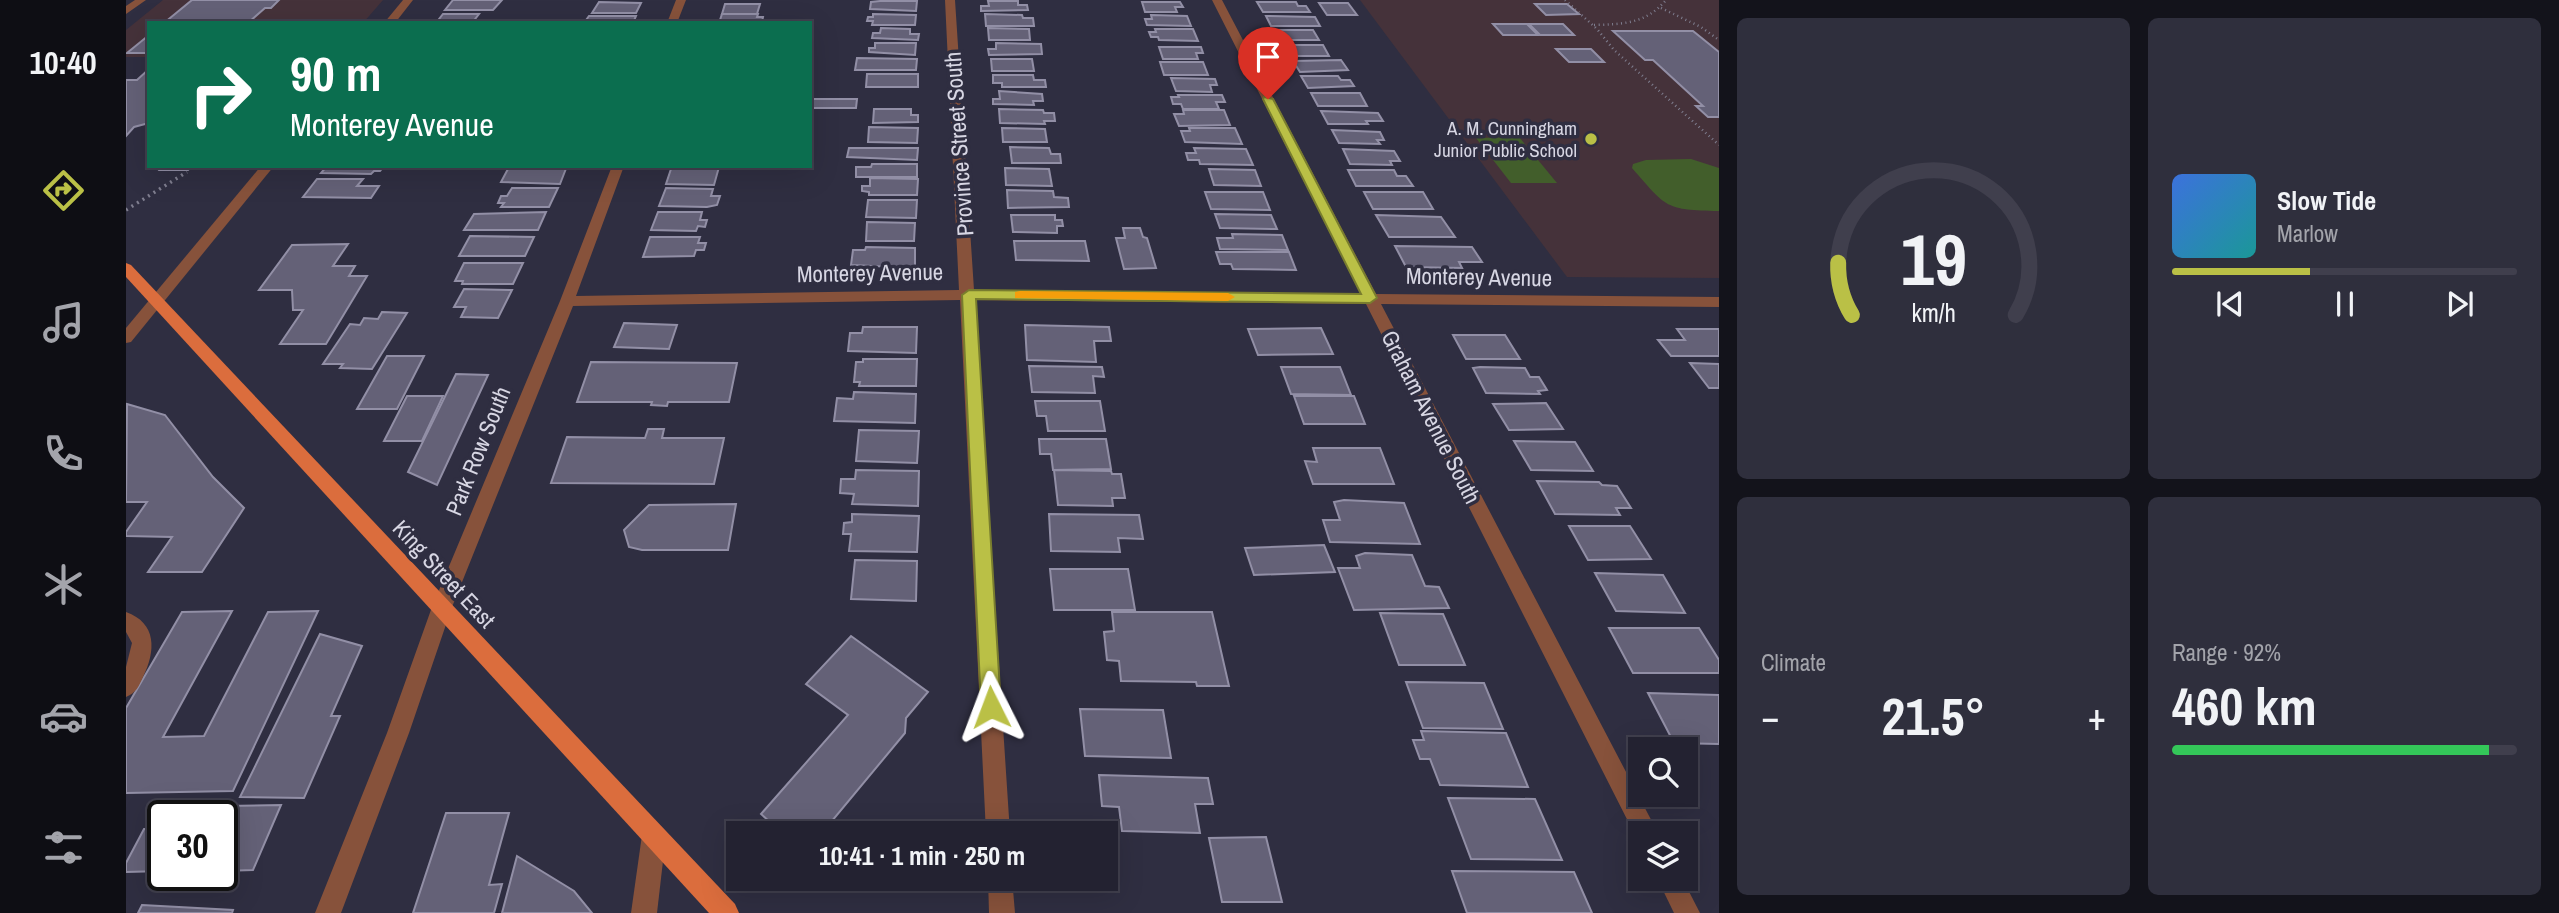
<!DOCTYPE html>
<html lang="en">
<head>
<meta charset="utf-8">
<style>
	:root { --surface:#232231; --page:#2f2f3d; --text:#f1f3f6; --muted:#a3a4ab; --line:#403f4d; --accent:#bac046 }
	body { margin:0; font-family:"Archivo Narrow",sans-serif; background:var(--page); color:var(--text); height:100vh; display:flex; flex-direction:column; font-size:26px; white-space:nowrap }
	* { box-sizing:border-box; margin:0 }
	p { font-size:23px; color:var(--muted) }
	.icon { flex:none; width:38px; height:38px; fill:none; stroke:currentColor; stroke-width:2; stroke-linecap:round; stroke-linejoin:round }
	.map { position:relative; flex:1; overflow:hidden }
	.panel { display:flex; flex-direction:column; gap:18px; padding:18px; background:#13131b; width:840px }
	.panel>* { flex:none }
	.banner { position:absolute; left:21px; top:21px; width:665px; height:147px; border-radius:0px; box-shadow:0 7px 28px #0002,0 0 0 2px var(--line); background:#0b6e4f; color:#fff; overflow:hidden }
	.controls { position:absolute; left:1502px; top:737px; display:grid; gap:14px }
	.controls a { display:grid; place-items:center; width:70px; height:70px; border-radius:0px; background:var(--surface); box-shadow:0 7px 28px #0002,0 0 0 2px var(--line); font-size:35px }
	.speed { position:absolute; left:21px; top:800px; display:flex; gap:14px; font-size:35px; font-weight:700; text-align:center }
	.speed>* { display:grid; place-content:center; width:91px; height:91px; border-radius:50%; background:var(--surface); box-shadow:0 7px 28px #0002,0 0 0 2px var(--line); line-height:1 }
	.speed .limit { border:4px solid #111; border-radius:10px; background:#fff; color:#111 }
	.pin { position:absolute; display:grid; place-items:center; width:60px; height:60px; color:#fff; margin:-72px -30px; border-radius:50% 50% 50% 0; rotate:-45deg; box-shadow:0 0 7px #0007 }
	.pin .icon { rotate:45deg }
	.me { position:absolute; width:77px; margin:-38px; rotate:357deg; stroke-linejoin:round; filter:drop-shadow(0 0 5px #0008) }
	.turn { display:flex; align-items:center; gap:24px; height:147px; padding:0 28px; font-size:32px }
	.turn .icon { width:91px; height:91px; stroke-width:2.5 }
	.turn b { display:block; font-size:49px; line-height:60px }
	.big { font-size:52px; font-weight:700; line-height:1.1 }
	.panel .tile { flex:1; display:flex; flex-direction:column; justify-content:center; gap:10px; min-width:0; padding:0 24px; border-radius:10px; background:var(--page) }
	.panel .dial { align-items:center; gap:0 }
	.dial svg { height:182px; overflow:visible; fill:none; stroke:var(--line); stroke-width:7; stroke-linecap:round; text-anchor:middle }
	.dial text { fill:var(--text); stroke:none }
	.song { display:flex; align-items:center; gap:21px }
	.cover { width:84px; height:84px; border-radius:10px; background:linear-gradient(135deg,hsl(220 70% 55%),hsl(180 70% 35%)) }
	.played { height:7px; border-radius:4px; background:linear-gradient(90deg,var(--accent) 40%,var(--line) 40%) }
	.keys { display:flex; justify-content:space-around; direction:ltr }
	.heat { display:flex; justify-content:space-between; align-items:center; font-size:38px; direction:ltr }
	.charge { height:10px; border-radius:5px; background:linear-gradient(90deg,#34c759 92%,var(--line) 0) }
	.panel .tiles { flex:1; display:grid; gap:18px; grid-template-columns:repeat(2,1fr) }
	.trip { position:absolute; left:600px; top:821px; width:392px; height:70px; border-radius:0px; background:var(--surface); box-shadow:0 7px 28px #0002,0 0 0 2px var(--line); font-weight:700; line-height:70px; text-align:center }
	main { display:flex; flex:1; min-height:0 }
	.dock { display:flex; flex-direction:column; width:126px; justify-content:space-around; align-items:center; background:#0e0e14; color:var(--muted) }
	.dock .icon { width:49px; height:49px }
	.dock .selected { color:var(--accent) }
	.dock b { font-size:32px; color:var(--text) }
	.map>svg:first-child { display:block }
	.education { fill:#45323a }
	.green { fill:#425e2b }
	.building { fill:#646177; stroke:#928fa6; stroke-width:2 }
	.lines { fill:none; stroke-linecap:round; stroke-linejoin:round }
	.path-far1 { stroke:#7f7e8f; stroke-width:2.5; stroke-dasharray:1 3.5; stroke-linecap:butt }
	.path { stroke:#7f7e8f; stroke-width:3.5; stroke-dasharray:2 4.5; stroke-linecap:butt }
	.minor { fill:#87523b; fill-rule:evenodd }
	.major { fill:#db6d3d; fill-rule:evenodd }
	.route { fill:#bac046; stroke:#797d2e; stroke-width:2 }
	.slow { fill:#f59e0b }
	.poi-dot { fill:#bac046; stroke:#2f2e41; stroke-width:2.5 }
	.labels { text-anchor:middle; stroke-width:7; stroke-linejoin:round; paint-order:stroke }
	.far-poi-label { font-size:19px; fill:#d7d6e3; stroke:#2f2e41; text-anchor:end }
	.street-label { font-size:23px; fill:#d7d6e3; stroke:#2f2e41 }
</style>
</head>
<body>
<main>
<nav class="dock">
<b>10:40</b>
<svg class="icon selected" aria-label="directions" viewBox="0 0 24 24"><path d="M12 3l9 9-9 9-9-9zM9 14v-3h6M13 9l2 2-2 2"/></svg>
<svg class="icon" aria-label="music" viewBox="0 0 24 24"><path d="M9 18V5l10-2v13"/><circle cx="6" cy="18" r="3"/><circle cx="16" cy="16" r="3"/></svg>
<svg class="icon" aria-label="phone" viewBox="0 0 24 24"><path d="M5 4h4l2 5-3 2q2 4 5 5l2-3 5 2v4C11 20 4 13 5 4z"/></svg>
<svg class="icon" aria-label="climate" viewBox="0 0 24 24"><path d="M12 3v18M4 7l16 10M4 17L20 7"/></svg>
<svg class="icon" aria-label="car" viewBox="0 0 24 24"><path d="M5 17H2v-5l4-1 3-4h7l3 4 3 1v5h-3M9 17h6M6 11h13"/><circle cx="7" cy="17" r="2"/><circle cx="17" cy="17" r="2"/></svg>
<svg class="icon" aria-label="filters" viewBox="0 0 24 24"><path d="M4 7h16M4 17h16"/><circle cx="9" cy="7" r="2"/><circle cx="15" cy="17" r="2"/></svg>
</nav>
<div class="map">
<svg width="1593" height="913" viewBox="0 0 1593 913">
	<rect width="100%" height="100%" fill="#2f2e41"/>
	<g class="education">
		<path d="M37,0H257L237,23H23V57H0V30Z"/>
		<path d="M1234,0H1593V278L1441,277Z"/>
	</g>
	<g class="green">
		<path d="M1393,137L1431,183H1385L1350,138Z"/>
		<path d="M1565,159L1593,168V211C1539,210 1541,208 1506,168L1507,164L1520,160Z"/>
	</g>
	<g class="building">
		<path d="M66,0H153L145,8H139L122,23H38Z"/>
		<path d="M327,0H376L367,10H319Z"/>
		<path d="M754,1H791L790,11L744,9L745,2Z"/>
		<path d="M862,1H892V5H901L902,10L855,11V6H863Z"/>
		<path d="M473,2L515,3L510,13H466Z"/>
		<path d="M1016,2H1054L1057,7H1049L1051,12H1019Z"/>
		<path d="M1131,2H1170L1172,6H1180L1184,12H1137Z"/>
		<path d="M1193,3H1222L1231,15H1201Z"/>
		<path d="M599,4H634L631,14H596Z"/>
		<path d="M1409,4H1441L1453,14L1420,15Z"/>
		<path d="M317,14H353L346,23H310Z"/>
		<path d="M596,14H632L631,17H637L636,22L593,23Z"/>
		<path d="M747,14L790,15L789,25H746L747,21H741L742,17H747Z"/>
		<path d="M859,14L896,15L897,18H907L908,26H860Z"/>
		<path d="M1025,15L1061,16L1065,26L1021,25L1019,19H1026Z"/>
		<path d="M463,16H510L507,23H458Z"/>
		<path d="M1140,16L1189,17L1194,26H1145Z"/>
		<path d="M1367,24H1401L1412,35H1377Z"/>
		<path d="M1403,24H1437L1448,35H1414Z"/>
		<path d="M755,28L784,29V34H793L792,40L746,38L747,33H754Z"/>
		<path d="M862,28L903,29L904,40H863Z"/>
		<path d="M1029,29H1067L1072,41L1033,40L1032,37H1025L1023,32H1030Z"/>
		<path d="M1148,30H1187L1193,40H1153Z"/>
		<path d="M1487,31H1567L1593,52V117H1582L1570,106H1577L1527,60H1519Z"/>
		<path d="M23,35V53H1Z"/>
		<path d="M749,43H790L789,55L743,52V48H749Z"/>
		<path d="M870,43L915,44L916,54L863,55L862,49H870Z"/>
		<path d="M1156,45H1197L1203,56H1162Z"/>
		<path d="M1033,47H1075L1077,53H1070L1072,59H1037Z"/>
		<path d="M1430,49H1465L1478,62H1443Z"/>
		<path d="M731,58L791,59L790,70H729Z"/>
		<path d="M865,59H906L908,71H866Z"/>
		<path d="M1215,60L1222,70L1174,72L1167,61Z"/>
		<path d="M1034,62H1077L1082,75H1038Z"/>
		<path d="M23,69V123L8,127L0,136V80H11Z"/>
		<path d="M741,74H792V87H740Z"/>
		<path d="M867,75H907L908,80H919L920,87H876V83H867Z"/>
		<path d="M1175,76H1212L1215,80H1224L1228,86L1182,88Z"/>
		<path d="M1045,78L1089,79L1091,85H1084L1086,92L1050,91Z"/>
		<path d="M873,91L916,94L917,101H907L908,105L867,104V99H874Z"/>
		<path d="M1185,93H1234L1241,106H1192Z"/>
		<path d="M1052,95H1096L1099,102H1090L1093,109H1057L1055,104H1047L1045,97H1053Z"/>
		<path d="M684,99H731L730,108H684Z"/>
		<path d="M748,109H785V115H792V122L747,123Z"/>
		<path d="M873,109L917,110L918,113H928L929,121H918L919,124L874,123Z"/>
		<path d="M1057,110H1098L1104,125L1053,126L1048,114H1058Z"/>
		<path d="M1195,111L1252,113L1257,121H1240L1242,124H1202Z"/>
		<path d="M743,127L792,128L791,143L742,142Z"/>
		<path d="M876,128L919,129L921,142H877Z"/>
		<path d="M1063,128H1109L1116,144L1059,142L1055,131H1064Z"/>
		<path d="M1206,130L1254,132L1258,140H1251L1254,144L1213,143Z"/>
		<path d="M884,147L923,148L925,154H934L935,163H886Z"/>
		<path d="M723,148H792L791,160L721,157Z"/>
		<path d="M1068,148L1120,149L1127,165L1074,164L1073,160H1062L1060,153H1070Z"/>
		<path d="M1217,149L1268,151L1274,161H1264L1266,165L1224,164Z"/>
		<path d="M746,164H791V177H730V167H745Z"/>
		<path d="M23,166H66L62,170H34L37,167Z"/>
		<path d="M201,166H258L254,171H248L245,174L195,173Z"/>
		<path d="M441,166L434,184L375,182L383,167Z"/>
		<path d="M546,166L593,167L588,185L540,184Z"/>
		<path d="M879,168L923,169L926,186L880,185Z"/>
		<path d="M1083,169L1129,170L1135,186L1088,185Z"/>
		<path d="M1222,170H1268L1271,176H1280L1287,186H1230Z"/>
		<path d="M744,178L792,179L791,195H743V192L736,191V186H744Z"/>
		<path d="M191,179H237L231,186H253L245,198L177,197Z"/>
		<path d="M386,188H432L423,207H375L378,203H372L375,196H381Z"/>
		<path d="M540,188L587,189L585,196H594L591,205L581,207L533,206Z"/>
		<path d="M881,190L927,191L928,197L942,198L943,207L882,208Z"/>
		<path d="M1079,192H1137L1144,210L1085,209Z"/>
		<path d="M1238,192H1297L1307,209H1247Z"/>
		<path d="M742,200H791L790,218L740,217Z"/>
		<path d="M420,212L412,230H338L348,214Z"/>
		<path d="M532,212H576L574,220H581L579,227L572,226L570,231L525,230Z"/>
		<path d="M1089,214L1145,215L1151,229L1094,228Z"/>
		<path d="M885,215H929V220H936L937,226H931V233L887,232Z"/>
		<path d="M1250,215L1315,217L1329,237H1263Z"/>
		<path d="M741,222L789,223L788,241H740Z"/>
		<path d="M997,228H1014L1017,237L1021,238L1030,268L998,269L990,238H999Z"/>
		<path d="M1106,234L1156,235L1162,250L1094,249L1091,238H1107Z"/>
		<path d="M344,236L408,237L399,256H333Z"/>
		<path d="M524,237H574L572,243H580L578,250H570L568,256L517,257Z"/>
		<path d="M888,241H959L963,261L890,260Z"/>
		<path d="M222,244L207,266H229L223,276H241L200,344H154L177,310H167L166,290H133L166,245Z"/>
		<path d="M1269,246L1346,247L1356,262H1333L1336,268L1280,267Z"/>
		<path d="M740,247L789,248V268L725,265L727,250H739Z"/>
		<path d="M1090,252H1163L1170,270L1107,269L1105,264H1094Z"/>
		<path d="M338,263H397L387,284H336L337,281H329Z"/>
		<path d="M338,289L386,290L372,318L335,317L340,307H328Z"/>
		<path d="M256,312L281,313L246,369L214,368L217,364H197L224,324L234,325L238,318L252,319Z"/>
		<path d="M498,323L551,325L543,349L488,347Z"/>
		<path d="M899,325L983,327L985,341H968L970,362L901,360Z"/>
		<path d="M737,327H791L790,353L722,351L724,333H736Z"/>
		<path d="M1195,328L1207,354L1132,355L1122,329Z"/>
		<path d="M1551,329H1593V356H1545L1532,340H1559Z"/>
		<path d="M1327,335H1379L1394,359H1340Z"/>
		<path d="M261,356H298L271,409H231Z"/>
		<path d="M737,359H791L790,386H733L734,382H728L730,362H737Z"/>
		<path d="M465,362L611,363L603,402H542L541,406L525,405L526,402H451Z"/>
		<path d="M1564,363L1593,364V388H1583Z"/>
		<path d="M903,366L976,367L978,377L967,376L969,393L906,392Z"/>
		<path d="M1155,367H1214L1225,395L1165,394Z"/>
		<path d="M1354,367L1399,368L1404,377H1413L1421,390L1412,391L1414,394L1360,393L1347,368Z"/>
		<path d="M330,374L362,375L311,485L282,472Z"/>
		<path d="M728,392L790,394L789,423L708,421L711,398L727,399Z"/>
		<path d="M281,396H317L296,441H258Z"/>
		<path d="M1168,396H1228L1239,424H1178Z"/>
		<path d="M909,401H974L979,431H922L920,416H911Z"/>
		<path d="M1420,403L1437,429L1383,430L1367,404Z"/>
		<path d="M1,404L39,415L87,477L118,508L76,572H22L46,537L0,536V532L21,502H0Z"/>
		<path d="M522,429H538L536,438H598L588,484L425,483L441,437L519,438Z"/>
		<path d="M733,430L793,431L791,463L730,461Z"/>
		<path d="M913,439H980L985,469L927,470L925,454H914Z"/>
		<path d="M1388,441L1449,442L1467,471L1405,470Z"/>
		<path d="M1187,448H1254L1268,484H1187L1179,461L1191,462Z"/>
		<path d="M730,470L793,471L792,506L726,504L728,494L714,493L715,479H729Z"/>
		<path d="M928,470L985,471L986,474H995L999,498H986L987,506L932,505Z"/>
		<path d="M1411,481L1473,482L1476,485L1491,486L1505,508H1490L1494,515L1429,514Z"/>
		<path d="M1218,500L1278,503L1294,544L1204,542L1197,520H1214L1208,502Z"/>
		<path d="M610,504L602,550H516L503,547L498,530L523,505Z"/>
		<path d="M726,514L793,516L791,552L723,551L725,534H717L718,523L726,522Z"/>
		<path d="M923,514L1013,515L1017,539L992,538L994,552L925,551Z"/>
		<path d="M1443,526H1504L1525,559L1462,560Z"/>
		<path d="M1198,545L1209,572L1128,575L1119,548Z"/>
		<path d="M1239,553L1286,555L1299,586L1313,587L1323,608L1228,610L1212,568H1234L1230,556Z"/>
		<path d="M729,560L791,561L790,601L725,599Z"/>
		<path d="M924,569H1002L1009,610H928Z"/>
		<path d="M1469,573L1537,575L1559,613L1490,611Z"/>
		<path d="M106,611L37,737L78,736L142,612L192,611L107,791L0,793V708L56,612Z"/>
		<path d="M986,612H1086L1103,686H1071L1070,682L995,681L993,661L981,660L978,632L988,631Z"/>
		<path d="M1254,613L1317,614L1339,665H1273Z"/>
		<path d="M1483,628H1573L1593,660V673H1507Z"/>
		<path d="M194,634L236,646L205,716H214L178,798L114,797Z"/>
		<path d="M725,636L802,692L780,718L779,733L696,833H656L635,814L722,715L680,684Z"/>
		<path d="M1280,682L1358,683L1377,729L1297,728Z"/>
		<path d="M1522,693L1593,695V744L1548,743Z"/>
		<path d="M954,709L1037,710L1045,758L959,756Z"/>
		<path d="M1295,731L1380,733L1402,787L1314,785L1304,759H1294L1287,740H1298Z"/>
		<path d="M973,775L1082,778L1087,804H1069L1074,833L996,831L993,807L976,806Z"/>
		<path d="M1322,798L1409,799L1436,860L1345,859Z"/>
		<path d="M155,805L127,870L96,871V816H37V871L0,872V863L18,829H24L35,807Z"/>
		<path d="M320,813H383L363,885L376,884L368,913H287Z"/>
		<path d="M1140,837L1156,902H1096L1083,838Z"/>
		<path d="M391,856L448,891L466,913H376Z"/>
		<path d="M1326,871L1448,872L1466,913H1341Z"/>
		<path d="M16,905L107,910L106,913H12Z"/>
	</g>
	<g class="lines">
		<g class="path-far1">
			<path d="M1439,0L1471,29L1488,50L1593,145"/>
			<path d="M1535,8L1575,27L1593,40"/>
			<path d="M1468,25C1497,24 1520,24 1540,0"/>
		</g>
		<path class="path" d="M0,210L61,172"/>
		<g class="minor">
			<path d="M9,0H20L0,14V6Z"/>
			<path d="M277,0H287L269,23H258Z"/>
			<path d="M550,0H560L551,23H541Z"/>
			<path d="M819,0H829L848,290L1235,294L1086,0H1096L1250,294L1593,297V307L1255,304L1532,833H1514V842L1512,841L1240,304L849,300L884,833H860L834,300L447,306L326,607L283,733L215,913H189L261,733L306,607L434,301L486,166H498L450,296L833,290Z"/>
			<path d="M135,166H148L5,342L0,343V328Z"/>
			<path d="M0,612C31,623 30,651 17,677C13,686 10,693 0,697V667L6,643L0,632Z"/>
			<path d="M528,823L536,827L540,835L531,913H505L516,835L520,827Z"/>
			<path d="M862,878H886L889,913H863Z"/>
			<path d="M1531,878H1556L1574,913H1548Z"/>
		</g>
		<path class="major" d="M0,263L5,265L609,904L613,913H583L0,277Z"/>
	</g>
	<path class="route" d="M1138,97L1147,99L1251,298L1244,303L850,299L875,707L872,713L865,716L858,713L855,707L836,295L843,290L1235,294L1137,99Z"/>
	<path class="slow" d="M894,291L1102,293L1109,297L1102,301L889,298V292Z"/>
	<circle class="poi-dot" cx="1465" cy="139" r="7"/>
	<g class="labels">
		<g class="far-poi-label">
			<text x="1451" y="135">A. M. Cunningham<tspan x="1451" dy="22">Junior Public School</tspan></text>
		</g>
		<g class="street-label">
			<text transform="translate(833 144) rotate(-94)" y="8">Province Street South</text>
			<text transform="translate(744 273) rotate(-1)" y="8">Monterey Avenue</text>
			<text transform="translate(1353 277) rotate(1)" y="8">Monterey Avenue</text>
			<text transform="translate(1305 417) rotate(63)" y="8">Graham Avenue South</text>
			<text transform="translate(352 451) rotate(-68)" y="8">Park Row South</text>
			<text transform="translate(318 574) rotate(47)" y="8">King Street East</text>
		</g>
	</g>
</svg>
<div class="controls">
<a><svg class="icon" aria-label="search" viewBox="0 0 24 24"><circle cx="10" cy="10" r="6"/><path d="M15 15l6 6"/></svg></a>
<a><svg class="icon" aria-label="layers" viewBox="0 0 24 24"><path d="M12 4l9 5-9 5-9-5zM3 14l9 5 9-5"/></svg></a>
</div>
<div class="speed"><div class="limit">30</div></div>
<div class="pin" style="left:1142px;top:99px;background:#d93025"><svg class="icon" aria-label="arrive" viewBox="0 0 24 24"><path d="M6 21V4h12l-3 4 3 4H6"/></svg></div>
<svg class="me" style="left:865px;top:707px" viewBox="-20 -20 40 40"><path d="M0-17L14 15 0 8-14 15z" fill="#bac046" stroke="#fff" stroke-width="4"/></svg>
<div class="trip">10:41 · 1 min · 250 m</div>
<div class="banner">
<div class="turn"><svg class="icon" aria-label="right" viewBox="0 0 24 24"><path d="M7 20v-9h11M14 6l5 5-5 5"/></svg><div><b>90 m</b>Monterey Avenue</div></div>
</div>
</div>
<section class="panel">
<div class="tiles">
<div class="tile dial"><svg viewBox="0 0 100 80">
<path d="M14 69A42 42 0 1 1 86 69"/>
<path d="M14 69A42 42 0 0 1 8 46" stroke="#bac046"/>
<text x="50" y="56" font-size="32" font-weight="700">19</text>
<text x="50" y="72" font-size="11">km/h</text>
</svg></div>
<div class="tile">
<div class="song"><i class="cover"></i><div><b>Slow Tide</b><p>Marlow</p></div></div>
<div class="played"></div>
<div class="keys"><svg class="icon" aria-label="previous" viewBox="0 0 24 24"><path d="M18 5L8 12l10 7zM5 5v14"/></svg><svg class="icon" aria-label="pause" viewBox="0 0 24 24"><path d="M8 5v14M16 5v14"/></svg><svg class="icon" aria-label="next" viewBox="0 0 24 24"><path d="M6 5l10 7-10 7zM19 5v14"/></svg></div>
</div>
<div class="tile"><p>Climate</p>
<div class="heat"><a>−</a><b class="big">21.5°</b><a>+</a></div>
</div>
<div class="tile"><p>Range · 92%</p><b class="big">460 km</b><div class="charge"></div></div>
</div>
</section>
</main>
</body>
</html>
